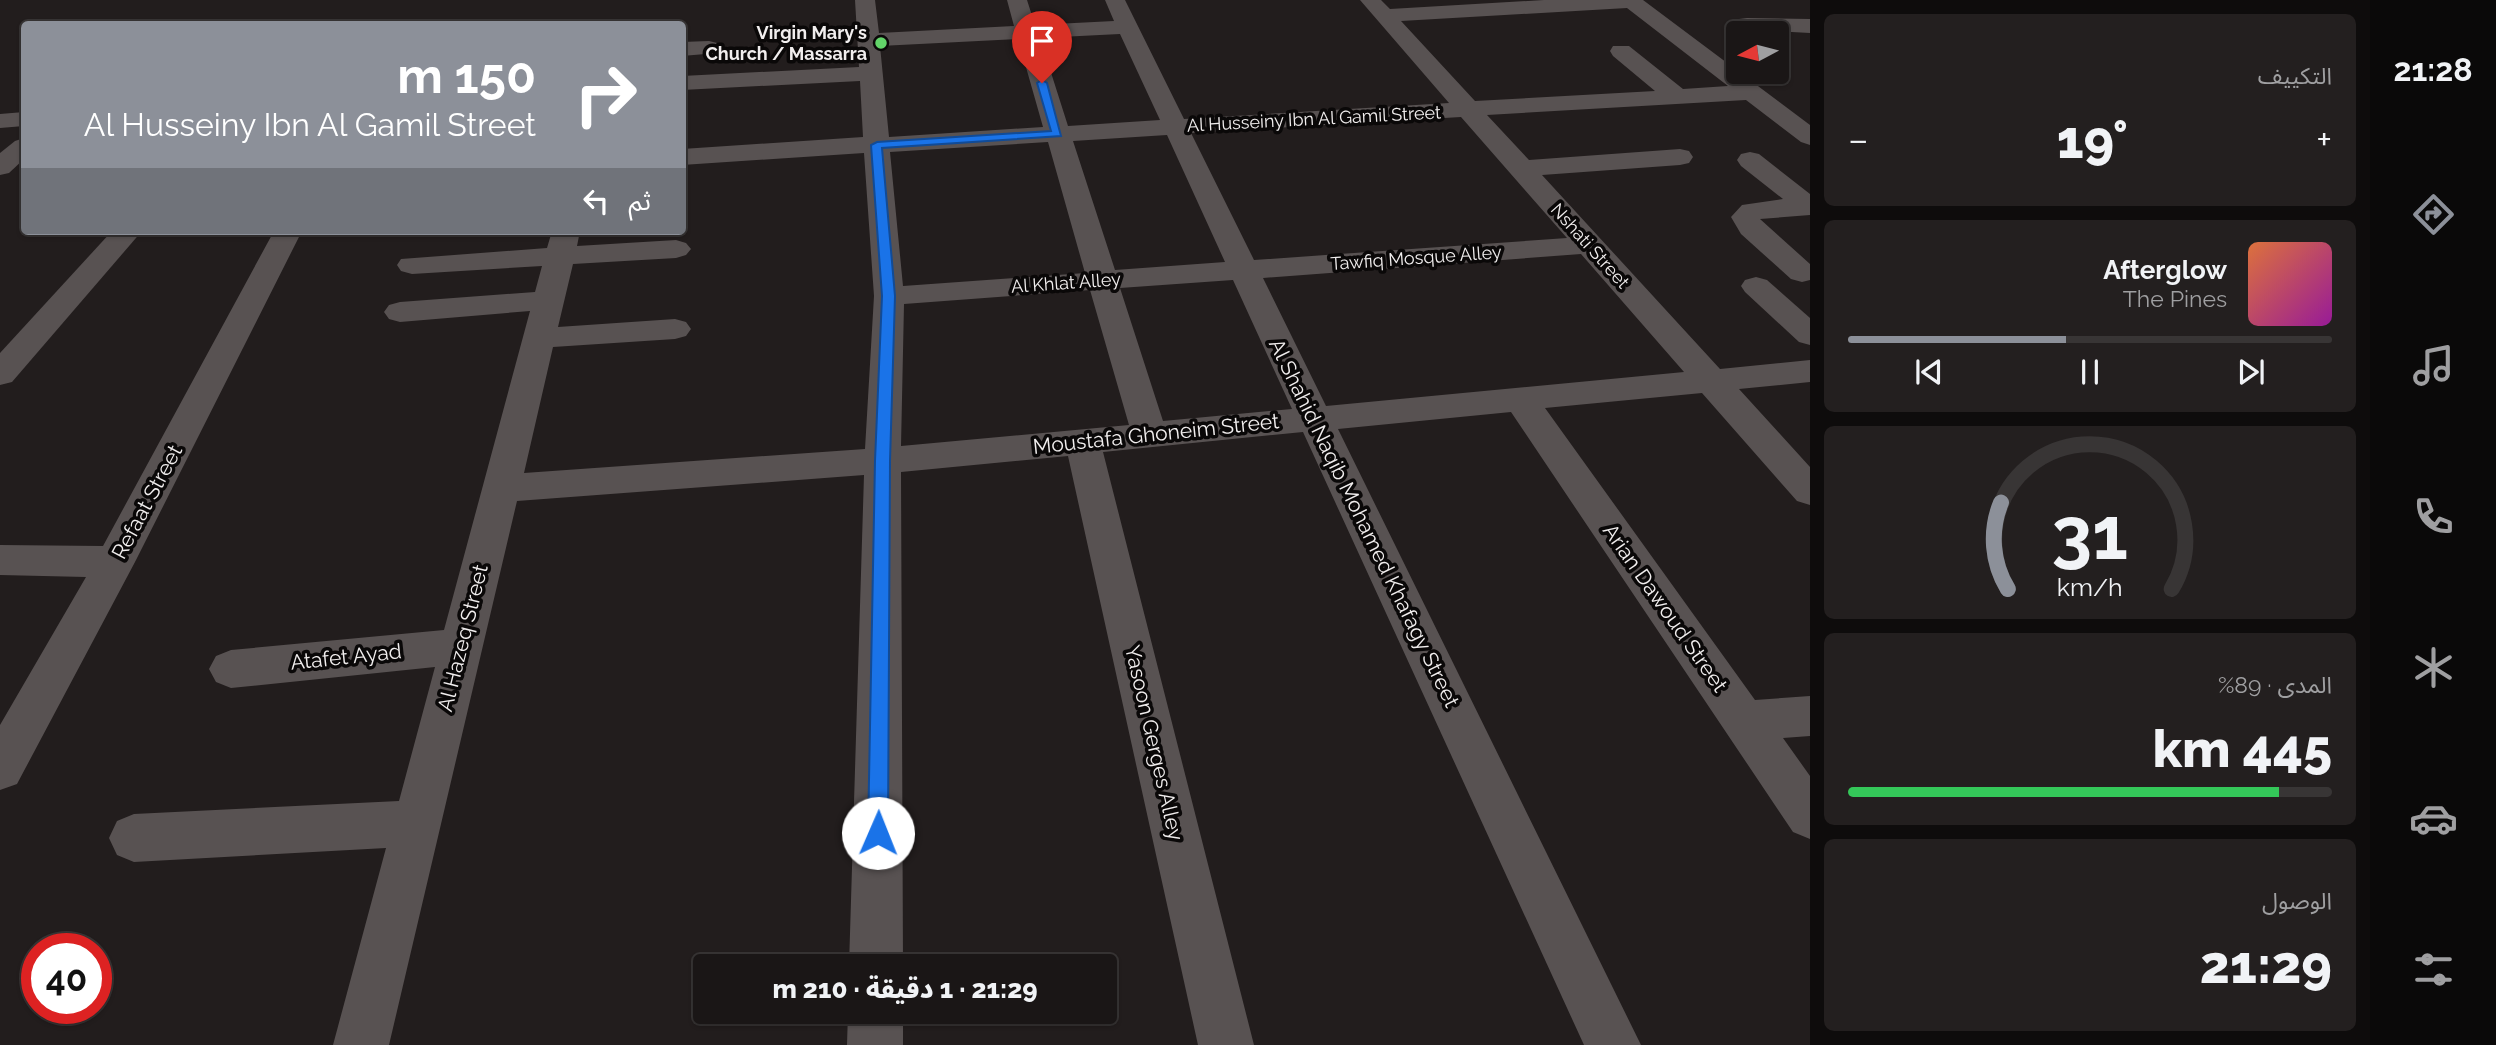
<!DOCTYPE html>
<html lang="ar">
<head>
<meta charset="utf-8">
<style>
	:root { --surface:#1a1616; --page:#231f1f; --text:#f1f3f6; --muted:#9f9fa1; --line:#383535; --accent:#8c9099 }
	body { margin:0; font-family:Raleway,"Noto Sans Arabic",sans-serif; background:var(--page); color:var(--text); direction:rtl; height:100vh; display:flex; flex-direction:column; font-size:26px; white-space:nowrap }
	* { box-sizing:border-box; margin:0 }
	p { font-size:23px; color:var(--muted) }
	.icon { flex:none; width:38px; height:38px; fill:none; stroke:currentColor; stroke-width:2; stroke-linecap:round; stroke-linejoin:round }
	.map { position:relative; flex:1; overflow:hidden; direction:ltr }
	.sheet { display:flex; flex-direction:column; gap:14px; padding:14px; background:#0e0c0c; width:560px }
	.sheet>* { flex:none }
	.hud { position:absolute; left:21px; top:21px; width:665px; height:214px; border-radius:7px; box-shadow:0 2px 5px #0004,0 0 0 2px var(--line); direction:rtl; background:#8c9099; color:#fff; overflow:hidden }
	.needle { width:46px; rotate:263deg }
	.buttons { position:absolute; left:1726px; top:21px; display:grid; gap:14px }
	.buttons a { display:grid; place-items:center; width:63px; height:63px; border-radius:7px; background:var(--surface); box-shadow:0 2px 5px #0004,0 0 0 2px var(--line); font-size:35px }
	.speed { position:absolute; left:21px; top:933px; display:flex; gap:14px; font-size:35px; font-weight:700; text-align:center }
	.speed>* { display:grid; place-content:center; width:91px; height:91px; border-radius:50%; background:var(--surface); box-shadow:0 2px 5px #0004,0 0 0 2px var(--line); line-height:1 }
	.speed .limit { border:10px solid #d22; background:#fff; color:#111 }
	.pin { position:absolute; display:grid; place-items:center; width:60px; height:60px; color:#fff; margin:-72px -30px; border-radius:50% 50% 50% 0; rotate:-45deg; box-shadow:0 0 7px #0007 }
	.pin .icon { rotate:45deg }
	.me { position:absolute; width:77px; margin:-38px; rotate:1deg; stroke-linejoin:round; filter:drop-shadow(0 0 5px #0008) }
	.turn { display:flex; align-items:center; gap:24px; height:147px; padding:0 35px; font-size:32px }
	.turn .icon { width:91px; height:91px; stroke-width:2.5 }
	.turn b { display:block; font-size:49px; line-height:60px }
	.then { display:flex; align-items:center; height:66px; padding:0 35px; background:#0003; gap:14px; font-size:26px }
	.big { font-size:52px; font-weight:800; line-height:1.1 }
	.sheet .tile { flex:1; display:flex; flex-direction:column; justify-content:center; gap:10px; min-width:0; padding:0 24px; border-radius:10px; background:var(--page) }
	.sheet .dial { align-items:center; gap:0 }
	.dial svg { height:182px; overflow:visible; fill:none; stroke:var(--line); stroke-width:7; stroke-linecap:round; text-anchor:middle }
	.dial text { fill:var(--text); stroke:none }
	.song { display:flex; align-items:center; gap:21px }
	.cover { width:84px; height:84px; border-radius:10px; background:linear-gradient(135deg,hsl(20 70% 55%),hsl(300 70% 35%)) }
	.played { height:7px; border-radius:4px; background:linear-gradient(90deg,var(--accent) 45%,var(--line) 45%) }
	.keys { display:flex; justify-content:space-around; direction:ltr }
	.heat { display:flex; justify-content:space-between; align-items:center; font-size:38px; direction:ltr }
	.charge { height:10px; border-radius:5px; background:linear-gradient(90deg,#34c759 89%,var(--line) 0) }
	.trip { position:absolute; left:693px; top:954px; width:424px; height:70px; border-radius:7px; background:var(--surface); box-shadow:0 2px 5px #0004,0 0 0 2px var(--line); font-weight:800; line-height:70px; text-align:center; direction:rtl }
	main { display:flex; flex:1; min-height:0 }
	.tabs { display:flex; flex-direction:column; width:126px; justify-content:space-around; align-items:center; background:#0a0909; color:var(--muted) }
	.tabs .icon { width:49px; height:49px }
	.tabs .active { color:var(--accent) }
	.tabs b { font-size:32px; color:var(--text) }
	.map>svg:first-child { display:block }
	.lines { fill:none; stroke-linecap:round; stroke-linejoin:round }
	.minor { fill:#585252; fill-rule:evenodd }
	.route { fill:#1a73e8; stroke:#114b97; stroke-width:2 }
	.poi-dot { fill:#62d469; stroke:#0a0808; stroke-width:2.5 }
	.labels { text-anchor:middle; stroke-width:7; stroke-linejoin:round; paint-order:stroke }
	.far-poi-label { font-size:18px; font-weight:bold; fill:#f1eeee; stroke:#0a0808; text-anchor:end }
	.far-street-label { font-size:18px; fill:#f1eeee; stroke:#0a0808 }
	.street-label { font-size:21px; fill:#f1eeee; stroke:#0a0808 }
</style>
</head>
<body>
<main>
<nav class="tabs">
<b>21:28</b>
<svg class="icon active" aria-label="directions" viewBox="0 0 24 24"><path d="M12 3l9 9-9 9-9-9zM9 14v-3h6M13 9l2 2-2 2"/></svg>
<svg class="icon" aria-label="music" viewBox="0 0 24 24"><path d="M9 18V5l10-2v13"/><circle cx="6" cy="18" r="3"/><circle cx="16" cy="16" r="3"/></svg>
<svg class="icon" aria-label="phone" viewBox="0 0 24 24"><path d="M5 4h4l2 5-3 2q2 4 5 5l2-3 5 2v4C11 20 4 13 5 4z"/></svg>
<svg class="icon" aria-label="climate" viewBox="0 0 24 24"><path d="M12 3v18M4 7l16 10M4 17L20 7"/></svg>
<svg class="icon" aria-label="car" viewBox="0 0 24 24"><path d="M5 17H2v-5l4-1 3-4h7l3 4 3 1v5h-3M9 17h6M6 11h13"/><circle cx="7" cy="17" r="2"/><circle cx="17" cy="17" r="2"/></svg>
<svg class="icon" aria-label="filters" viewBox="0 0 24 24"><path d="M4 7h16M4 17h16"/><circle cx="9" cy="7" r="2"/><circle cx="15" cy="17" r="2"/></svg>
</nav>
<section class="sheet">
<div class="tile"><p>التكييف</p>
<div class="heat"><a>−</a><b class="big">19°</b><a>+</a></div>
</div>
<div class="tile">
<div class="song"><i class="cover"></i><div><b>Afterglow</b><p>The Pines</p></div></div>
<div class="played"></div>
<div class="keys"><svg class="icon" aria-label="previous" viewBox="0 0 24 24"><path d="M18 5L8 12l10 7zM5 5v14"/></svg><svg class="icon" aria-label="pause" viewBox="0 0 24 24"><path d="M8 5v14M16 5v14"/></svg><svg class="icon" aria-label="next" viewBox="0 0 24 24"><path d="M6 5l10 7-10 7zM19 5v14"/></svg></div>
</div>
<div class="tile dial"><svg viewBox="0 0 100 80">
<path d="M14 69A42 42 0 1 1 86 69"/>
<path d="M14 69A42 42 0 0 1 11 31" stroke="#8c9099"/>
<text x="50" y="56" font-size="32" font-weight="700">31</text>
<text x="50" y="72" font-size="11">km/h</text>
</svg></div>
<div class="tile"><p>المدى · 89%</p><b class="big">445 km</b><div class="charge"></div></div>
<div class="tile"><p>الوصول</p><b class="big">21:29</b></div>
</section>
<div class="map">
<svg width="1810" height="1045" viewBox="0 0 1810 1045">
	<rect width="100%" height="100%" fill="#221d1d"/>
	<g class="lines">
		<g class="minor">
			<path d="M855,0H875L879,33L1014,26L1007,0H1027L1035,25L1114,21L1105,0H1125L1184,119L1449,103L1360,0H1381L1390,9L1544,0H1643L1810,125V145L1801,142L1746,100L1487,115L1529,160L1680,149L1689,151L1693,157L1689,163L1680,165L1542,175L1720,369L1810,360V382L1739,389L1810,467V505L1797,501L1702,393L1545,408L1755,700L1810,696V736L1783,738L1810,776V839L1793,832L1511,412L1338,429L1641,1045H1584L1303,432L1103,452L1254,1045H1198L1068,456L901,472L903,966H849L864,475L517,501L389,1045H333L386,848L134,862L117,855L109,838L117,821L134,814L399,801L435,667L231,688L216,682L209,669L216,656L231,650L444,630L530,311L400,322L389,319L384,312L389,305L400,302L535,292L542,266L412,274L401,271L397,265L401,259L547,248L552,231H580L577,246L676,240L686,243L691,249L686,255L676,258L573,264L558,327L675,319L686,322L691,329L686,336L675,339L553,347L524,473L865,449L874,296L864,153L682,165V149L863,137L860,81L682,90V76L859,67ZM1627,8L1728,86L1683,89L1629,46H1613L1610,51L1613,56L1655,91L1475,101L1401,21ZM1120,34L1160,120L1068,126L1040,38ZM1018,39L1043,127L889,137L880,46ZM1461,117L1567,238L1254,260L1191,133ZM1167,135L1225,262L1115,270L1073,141ZM1048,142L1085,273L903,286L890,152ZM1581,254L1684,372L1326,406L1263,278ZM1233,280L1292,409L1163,421L1120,288ZM1090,290L1129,425L901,446L904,304Z"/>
			<path d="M1747,18L1810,19V33L1739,29L1736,24L1739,19Z"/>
			<path d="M709,41L717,43L720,48L717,53L682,56V42Z"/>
			<path d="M24,112V126L0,128V114Z"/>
			<path d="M24,138V159L9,173L0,175V153L15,141Z"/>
			<path d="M1750,152L1759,154L1810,194V215L1760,219L1810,264V280L1802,282L1791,279L1741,234L1731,217L1742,205L1783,199L1741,166L1737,160L1741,154Z"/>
			<path d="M112,231H142L12,382L0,385V353Z"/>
			<path d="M274,231H302L135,562L17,784L0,790V725L86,577L0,575V545L103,546Z"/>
			<path d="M1756,277L1767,280L1810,318V345L1799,342L1745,292L1741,286L1745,280Z"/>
			<path d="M848,1012H903V1045H847Z"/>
		</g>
	</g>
	<path class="route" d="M1042,80L1047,83L1061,136L882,148L895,296L890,461L888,833L885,840L878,843L871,840L868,833L875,461L882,296L871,145L877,142L1051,131L1037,83Z"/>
	<circle class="poi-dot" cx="881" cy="43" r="7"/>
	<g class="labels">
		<g class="far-poi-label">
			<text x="867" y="39">Virgin Mary's<tspan x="867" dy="21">Church / Massarra</tspan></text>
		</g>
		<g class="far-street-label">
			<text transform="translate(1314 119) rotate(-3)" y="6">Al Husseiny Ibn Al Gamil Street</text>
			<text transform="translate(1590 246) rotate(48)" y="6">Nshati Street</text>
			<text transform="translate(1416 258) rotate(-4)" y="6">Tawfiq Mosque Alley</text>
			<text transform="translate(1066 283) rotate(-4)" y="6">Al Khlat Alley</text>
		</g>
		<g class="street-label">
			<text transform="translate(1156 434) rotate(-6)" y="7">Moustafa Ghoneim Street</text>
			<text transform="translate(147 502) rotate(-62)" y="7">Refaat Street</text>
			<text transform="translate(1364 523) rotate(64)" y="7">Al Shahid Naqib Mohamed Khafagy Street</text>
			<text transform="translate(1665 608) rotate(55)" y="7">Arian Dawoud Street</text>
			<text transform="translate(463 638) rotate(-76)" y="7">Al Hazeq Street</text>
			<text transform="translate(346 657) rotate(-6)" y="7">Atafet Ayad</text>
			<text transform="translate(1154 743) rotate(77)" y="7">Yasoon Gerges Alley</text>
		</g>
	</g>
</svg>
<div class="buttons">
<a><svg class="needle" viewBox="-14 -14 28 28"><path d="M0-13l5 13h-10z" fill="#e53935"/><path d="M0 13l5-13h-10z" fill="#9f9fa1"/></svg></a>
</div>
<div class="speed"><div class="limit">40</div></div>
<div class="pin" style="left:1042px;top:83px;background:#d93025"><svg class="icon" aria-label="arrive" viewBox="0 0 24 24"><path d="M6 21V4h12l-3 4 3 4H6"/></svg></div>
<svg class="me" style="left:878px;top:833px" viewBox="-20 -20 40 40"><circle r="19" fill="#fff"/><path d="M0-13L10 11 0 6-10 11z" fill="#1a73e8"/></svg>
<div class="trip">21:29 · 1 دقيقة · 210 m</div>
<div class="hud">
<div class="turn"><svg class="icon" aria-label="right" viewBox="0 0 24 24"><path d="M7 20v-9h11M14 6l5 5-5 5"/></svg><div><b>150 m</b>Al Husseiny Ibn Al Gamil Street</div></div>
<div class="then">ثم<svg class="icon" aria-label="left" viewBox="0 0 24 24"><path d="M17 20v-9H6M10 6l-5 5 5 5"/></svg></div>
</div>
</div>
</main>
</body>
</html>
